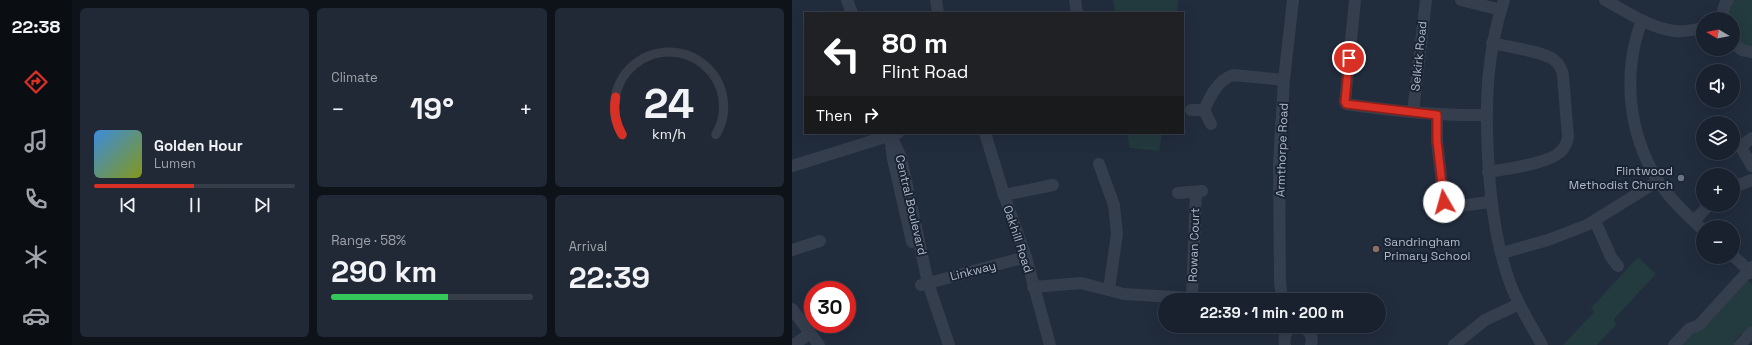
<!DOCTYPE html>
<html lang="en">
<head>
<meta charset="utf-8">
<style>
	:root { --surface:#19212e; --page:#222936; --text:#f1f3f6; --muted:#9fa3aa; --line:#373e4a; --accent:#d93025 }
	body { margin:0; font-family:"Space Grotesk",sans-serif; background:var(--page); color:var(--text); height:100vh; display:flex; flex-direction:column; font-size:15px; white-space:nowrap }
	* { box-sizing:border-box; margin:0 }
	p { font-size:13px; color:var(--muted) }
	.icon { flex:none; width:22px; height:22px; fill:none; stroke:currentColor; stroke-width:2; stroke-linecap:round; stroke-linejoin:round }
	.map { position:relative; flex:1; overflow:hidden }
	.side { display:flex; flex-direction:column; gap:8px; padding:8px; background:#0e1219; width:720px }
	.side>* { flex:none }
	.top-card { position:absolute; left:12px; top:12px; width:380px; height:122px; border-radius:0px; box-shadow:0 4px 16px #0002,0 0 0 1px var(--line); background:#202124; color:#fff; overflow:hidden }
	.needle { width:26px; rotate:280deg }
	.controls { position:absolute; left:904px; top:12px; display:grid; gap:8px }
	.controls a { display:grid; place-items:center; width:44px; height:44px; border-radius:50%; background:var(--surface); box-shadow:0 4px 16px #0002,0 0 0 1px var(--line); font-size:20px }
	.speed { position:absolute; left:12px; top:281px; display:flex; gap:8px; font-size:20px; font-weight:700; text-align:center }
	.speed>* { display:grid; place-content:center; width:52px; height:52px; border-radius:50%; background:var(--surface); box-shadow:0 4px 16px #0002,0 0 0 1px var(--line); line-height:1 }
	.speed .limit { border:6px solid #d22; background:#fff; color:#111 }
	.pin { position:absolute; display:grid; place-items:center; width:34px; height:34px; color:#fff; margin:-17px; border:2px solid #fff; border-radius:50%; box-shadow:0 1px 4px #0007 }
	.me { position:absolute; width:44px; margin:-22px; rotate:353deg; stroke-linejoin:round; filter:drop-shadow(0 0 3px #0008) }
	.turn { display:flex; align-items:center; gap:14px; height:84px; padding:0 12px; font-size:18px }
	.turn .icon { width:52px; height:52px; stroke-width:2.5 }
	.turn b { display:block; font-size:28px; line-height:34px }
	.then { display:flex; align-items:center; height:38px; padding:0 12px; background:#0003; gap:8px; font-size:15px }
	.big { font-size:30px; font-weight:700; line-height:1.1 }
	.side .tile { flex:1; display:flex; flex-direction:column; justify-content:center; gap:6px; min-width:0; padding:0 14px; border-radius:6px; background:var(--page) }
	.side .dial { align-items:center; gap:0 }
	.dial svg { height:104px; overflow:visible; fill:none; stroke:var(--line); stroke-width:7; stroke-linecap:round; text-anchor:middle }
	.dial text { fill:var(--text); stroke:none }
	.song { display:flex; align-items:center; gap:12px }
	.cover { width:48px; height:48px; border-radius:6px; background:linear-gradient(135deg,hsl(210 70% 55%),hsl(70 70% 35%)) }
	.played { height:4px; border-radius:2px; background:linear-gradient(90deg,var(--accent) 50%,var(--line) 50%) }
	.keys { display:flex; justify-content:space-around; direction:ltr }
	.heat { display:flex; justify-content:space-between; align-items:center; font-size:22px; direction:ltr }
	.charge { height:6px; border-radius:3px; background:linear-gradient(90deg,#34c759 58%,var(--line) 0) }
	.side .tiles { flex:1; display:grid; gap:8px; grid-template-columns:repeat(3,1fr) }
	.tile:first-child { grid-row:span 2 }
	.trip { position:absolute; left:366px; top:293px; width:228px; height:40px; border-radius:20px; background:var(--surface); box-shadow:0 4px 16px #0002,0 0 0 1px var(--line); font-weight:700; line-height:40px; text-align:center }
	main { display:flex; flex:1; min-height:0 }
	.tabs { display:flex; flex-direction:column; width:72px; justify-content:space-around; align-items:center; background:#0a0d12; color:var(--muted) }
	.tabs .icon { width:28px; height:28px }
	.tabs .on { color:var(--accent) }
	.tabs b { font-size:18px; color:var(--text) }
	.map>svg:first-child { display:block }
	.green { fill:#233a3e }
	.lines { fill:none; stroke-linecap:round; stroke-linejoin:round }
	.minor { stroke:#353e4d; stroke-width:12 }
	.route-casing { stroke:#8d1f18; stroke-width:10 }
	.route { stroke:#d93025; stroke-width:7 }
	.worship-dot { fill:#6b7280; stroke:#1a2332; stroke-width:1.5 }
	.education-dot { fill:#8d6e63; stroke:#1a2332; stroke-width:1.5 }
	.labels { text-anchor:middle; stroke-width:4; stroke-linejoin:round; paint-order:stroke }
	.street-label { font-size:12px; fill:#b0b9c9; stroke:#1a2332 }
	.poi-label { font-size:12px; fill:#b0b9c9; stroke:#1a2332; text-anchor:end }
</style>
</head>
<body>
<main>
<nav class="tabs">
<b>22:38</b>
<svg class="icon on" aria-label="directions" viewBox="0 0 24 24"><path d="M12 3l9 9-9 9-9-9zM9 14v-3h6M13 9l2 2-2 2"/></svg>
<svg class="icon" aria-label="music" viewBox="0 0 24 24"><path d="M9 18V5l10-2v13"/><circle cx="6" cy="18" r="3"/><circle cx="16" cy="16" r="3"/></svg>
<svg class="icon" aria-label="phone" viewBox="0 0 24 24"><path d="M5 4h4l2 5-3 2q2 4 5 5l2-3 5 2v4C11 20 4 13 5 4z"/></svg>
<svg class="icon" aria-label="climate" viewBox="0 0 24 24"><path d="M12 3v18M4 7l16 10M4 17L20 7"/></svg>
<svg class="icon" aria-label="car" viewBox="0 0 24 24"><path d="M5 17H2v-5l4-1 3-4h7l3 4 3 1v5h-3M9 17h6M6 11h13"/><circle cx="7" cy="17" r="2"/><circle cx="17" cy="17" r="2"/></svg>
</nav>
<section class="side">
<div class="tiles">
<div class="tile">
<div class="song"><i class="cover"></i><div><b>Golden Hour</b><p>Lumen</p></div></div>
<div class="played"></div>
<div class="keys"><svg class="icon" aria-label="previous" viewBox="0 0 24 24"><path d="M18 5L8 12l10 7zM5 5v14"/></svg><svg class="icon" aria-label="pause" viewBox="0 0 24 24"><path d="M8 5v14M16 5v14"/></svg><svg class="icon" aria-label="next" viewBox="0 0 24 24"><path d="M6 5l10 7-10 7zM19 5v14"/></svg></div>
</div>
<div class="tile"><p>Climate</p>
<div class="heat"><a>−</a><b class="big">19°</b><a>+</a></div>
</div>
<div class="tile dial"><svg viewBox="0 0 100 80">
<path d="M14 69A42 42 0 1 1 86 69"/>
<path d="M14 69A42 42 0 0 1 9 40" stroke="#d93025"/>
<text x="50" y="56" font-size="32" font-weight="700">24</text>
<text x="50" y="72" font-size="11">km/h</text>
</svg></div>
<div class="tile"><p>Range · 58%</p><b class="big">290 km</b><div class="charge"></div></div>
<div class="tile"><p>Arrival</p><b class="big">22:39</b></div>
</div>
</section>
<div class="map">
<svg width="960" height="345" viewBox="0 0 960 345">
	<rect width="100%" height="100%" fill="#212c3d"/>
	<g class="green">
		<path d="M321,0H386L385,13H323Z"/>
		<path d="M943,0H960V46C952,46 946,41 941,36V19H935C935,12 938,5 943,0Z"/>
		<path d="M335,133H370L367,151L338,148Z"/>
		<path d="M846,257L864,274L822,319L824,325L805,345H771L802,312L799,308Z"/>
		<path d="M953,278L960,284V328L953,336L949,333L942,342L944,345H887Z"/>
	</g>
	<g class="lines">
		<g class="minor">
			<path d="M55,0L60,13"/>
			<path d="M144,0L146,13"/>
			<path d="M283,0L285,13"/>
			<path d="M563,0L553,102L554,104C601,111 647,116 693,115"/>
			<path d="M669,0L709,10"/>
			<path d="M712,0C695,51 693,102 696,155C698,199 703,242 718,283C726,305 739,325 750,345"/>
			<path d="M813,0C835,12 858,28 883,31C893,32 902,30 911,28"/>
			<path d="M929,19L933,4L936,0"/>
			<path d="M850,20C830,73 836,133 866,181C878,199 895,215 911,230"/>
			<path d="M941,43L950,50L960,52"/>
			<path d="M399,110H412L419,124"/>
			<path d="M412,110C419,95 425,81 441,75L492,80"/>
			<path d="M621,112L634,0"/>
			<path d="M645,115V141L652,202L655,206L659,207L698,202"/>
			<path d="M98,133L109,158L136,283L157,345"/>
			<path d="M193,133L212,195L234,257L258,345"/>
			<path d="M960,138L952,144L950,149L960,166"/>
			<path d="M99,144L101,159L120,242"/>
			<path d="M307,164L322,205L325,234L317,289"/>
			<path d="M0,166L106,133"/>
			<path d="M696,172C714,169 754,164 767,153C772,149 775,143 776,137L771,76C770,70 768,64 762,60C750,51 716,47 700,43"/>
			<path d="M941,187L960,180"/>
			<path d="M386,193L410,191"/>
			<path d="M212,195L261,185"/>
			<path d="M803,221L819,257L826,266"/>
			<path d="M902,221L917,205"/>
			<path d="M0,250L28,241"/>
			<path d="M710,253L756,240L795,225L866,181"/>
			<path d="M941,256L960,273"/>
			<path d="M129,285L234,257"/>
			<path d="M241,287L289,283L332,294L434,300"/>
			<path d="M400,298L404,192"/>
			<path d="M490,300L488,282L487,164L492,80L501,0"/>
			<path d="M0,309L27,345"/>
			<path d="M2,345L18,333"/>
			<path d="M493,345C488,319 525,322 519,345"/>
			<path d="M662,345L693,320L727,304"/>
			<path d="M882,345L897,329L907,325L960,267"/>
			<path d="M948,345L960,332"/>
		</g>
	</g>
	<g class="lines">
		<defs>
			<path id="route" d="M557,58L553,102L554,104L645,115V141L652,202"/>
		</defs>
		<use href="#route" class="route-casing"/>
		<use href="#route" class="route"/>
	</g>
	<circle class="worship-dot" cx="889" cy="178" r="4"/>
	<circle class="education-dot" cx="584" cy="249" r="4"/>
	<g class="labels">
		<g class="street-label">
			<text transform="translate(627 56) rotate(-84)" y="4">Selkirk Road</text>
			<text transform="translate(490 150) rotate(-88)" y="4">Armthorpe Road</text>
			<text transform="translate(119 205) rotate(77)" y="4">Central Boulevard</text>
			<text transform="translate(226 239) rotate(72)" y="4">Oakhill Road</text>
			<text transform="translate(402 245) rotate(-88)" y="4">Rowan Court</text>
			<text transform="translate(181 271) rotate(-14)" y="4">Linkway</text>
		</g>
		<g class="poi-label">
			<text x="881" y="175">Flintwood<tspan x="881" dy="14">Methodist Church</tspan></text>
			<text x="592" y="246" text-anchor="start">Sandringham<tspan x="592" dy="14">Primary School</tspan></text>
		</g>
	</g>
</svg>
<div class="controls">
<a><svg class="needle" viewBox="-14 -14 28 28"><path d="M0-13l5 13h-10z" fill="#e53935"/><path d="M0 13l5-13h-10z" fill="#9fa3aa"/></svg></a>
<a><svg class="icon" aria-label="sound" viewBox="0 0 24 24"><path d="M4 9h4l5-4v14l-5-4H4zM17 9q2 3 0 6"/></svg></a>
<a><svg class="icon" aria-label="layers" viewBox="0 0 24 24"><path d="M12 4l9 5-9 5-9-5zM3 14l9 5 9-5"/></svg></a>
<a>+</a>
<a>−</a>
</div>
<div class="speed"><div class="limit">30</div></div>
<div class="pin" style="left:557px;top:58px;background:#d93025"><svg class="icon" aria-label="arrive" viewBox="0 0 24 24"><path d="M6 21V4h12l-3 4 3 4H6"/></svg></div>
<svg class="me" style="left:652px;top:202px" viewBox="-20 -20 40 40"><circle r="19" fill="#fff"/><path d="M0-13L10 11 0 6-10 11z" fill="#d93025"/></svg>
<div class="trip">22:39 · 1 min · 200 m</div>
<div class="top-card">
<div class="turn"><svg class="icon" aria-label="left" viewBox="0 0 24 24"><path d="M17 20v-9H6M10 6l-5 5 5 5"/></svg><div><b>80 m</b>Flint Road</div></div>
<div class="then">Then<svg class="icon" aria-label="right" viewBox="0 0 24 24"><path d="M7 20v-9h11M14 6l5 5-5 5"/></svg></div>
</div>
</div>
</main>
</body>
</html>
